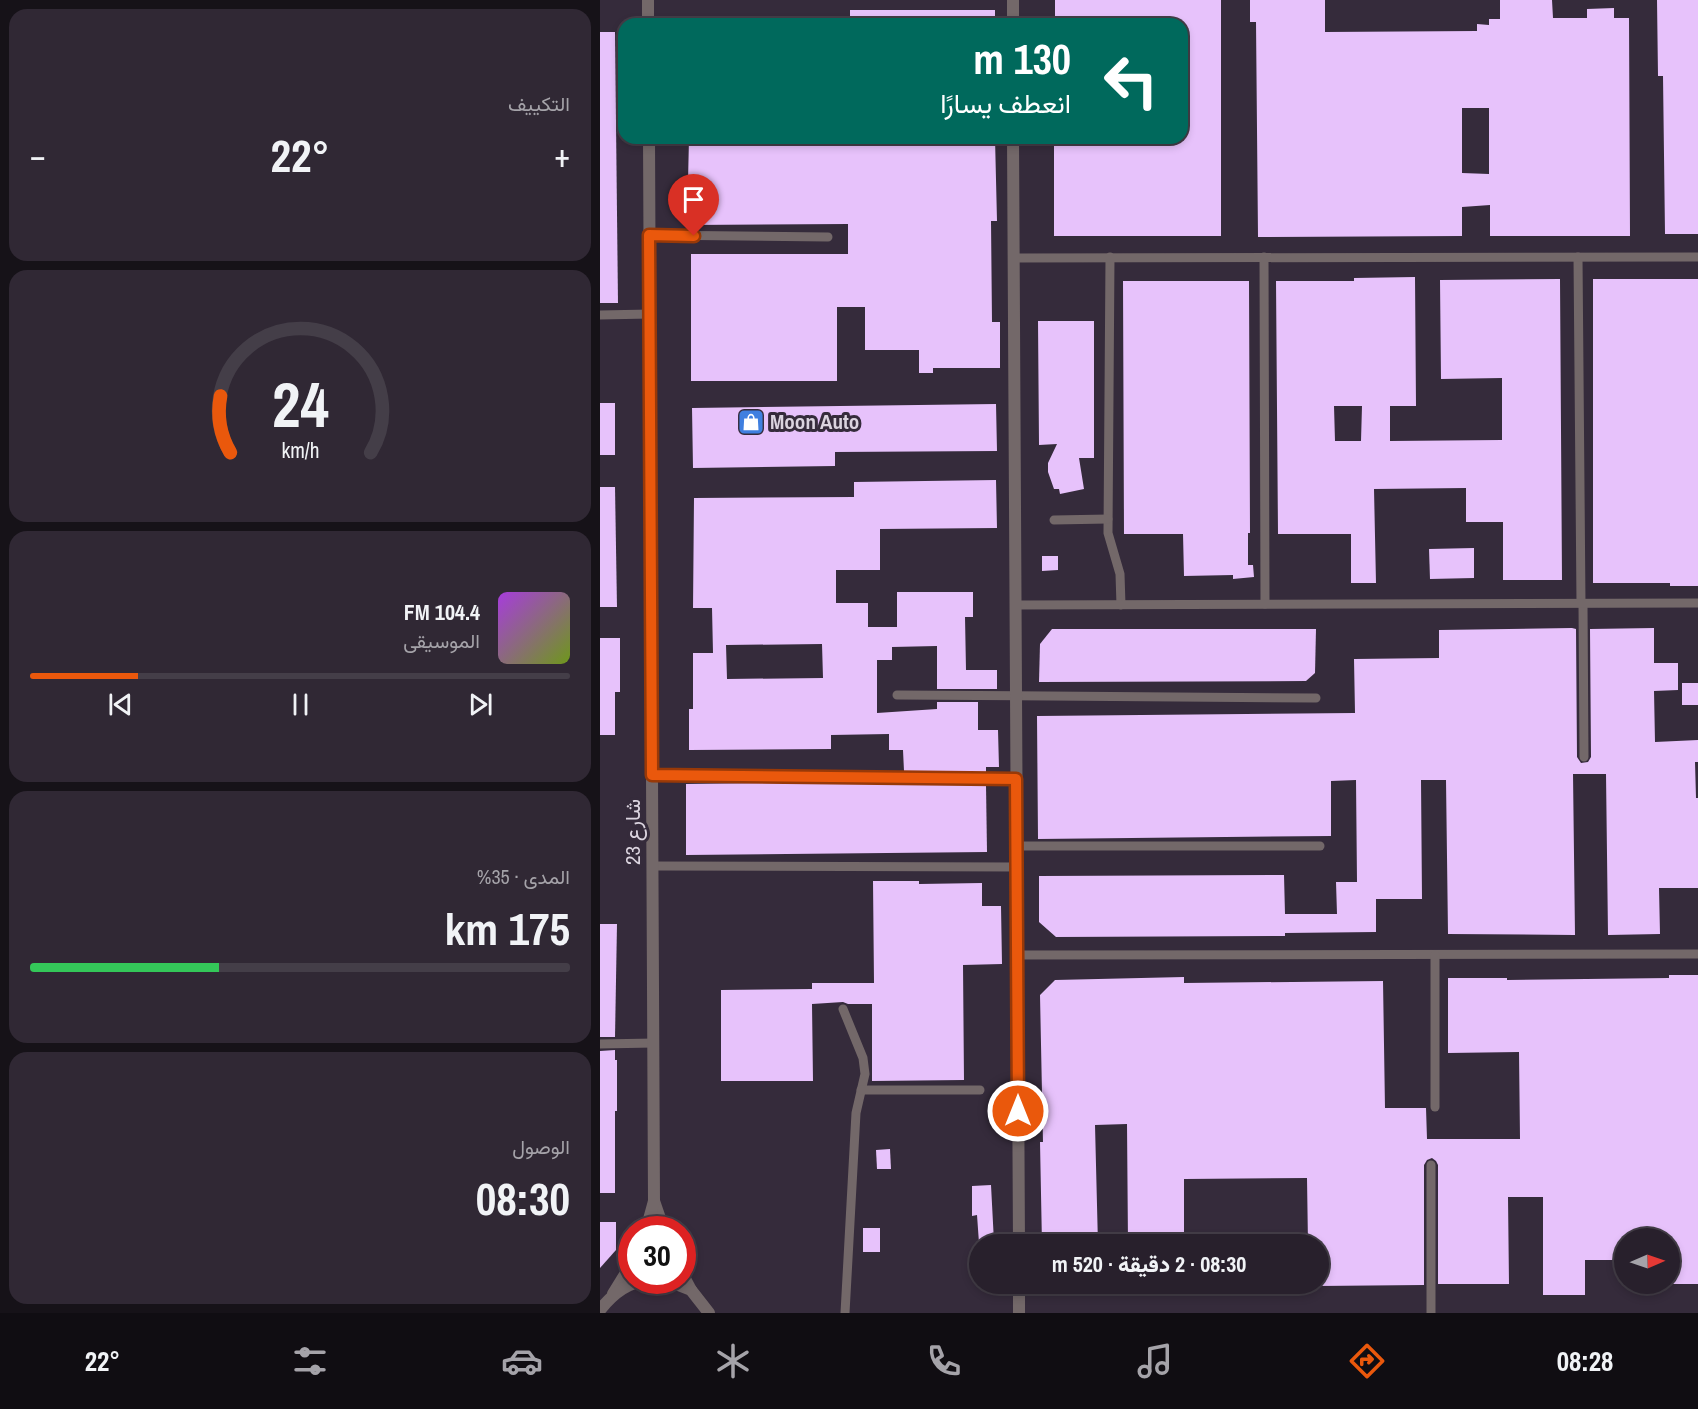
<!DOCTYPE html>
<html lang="ar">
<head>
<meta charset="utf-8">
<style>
	:root { --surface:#28202c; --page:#302834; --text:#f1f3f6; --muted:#a5a3a9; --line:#443e48; --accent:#ea580c }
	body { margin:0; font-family:"Archivo Narrow",Vazirmatn,sans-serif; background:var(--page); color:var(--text); direction:rtl; height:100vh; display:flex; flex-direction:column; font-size:22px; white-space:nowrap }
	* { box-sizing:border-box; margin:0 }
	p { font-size:20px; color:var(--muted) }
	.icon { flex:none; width:33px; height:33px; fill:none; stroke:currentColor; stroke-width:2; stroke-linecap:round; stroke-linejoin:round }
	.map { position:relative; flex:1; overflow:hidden; direction:ltr }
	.details { display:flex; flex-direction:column; gap:9px; padding:9px; background:#161218; width:600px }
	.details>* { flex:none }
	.guide { position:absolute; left:18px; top:18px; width:570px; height:126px; border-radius:18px; box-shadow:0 3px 9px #0003,0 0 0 2px var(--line); direction:rtl; background:#00695c; color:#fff; overflow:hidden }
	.needle { width:39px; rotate:88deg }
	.fabs { position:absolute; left:1014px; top:1228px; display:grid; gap:12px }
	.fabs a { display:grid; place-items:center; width:66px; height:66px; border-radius:50%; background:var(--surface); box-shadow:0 3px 9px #0003,0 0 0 2px var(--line); font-size:30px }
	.speed { position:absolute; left:18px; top:1216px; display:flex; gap:12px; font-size:30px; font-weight:700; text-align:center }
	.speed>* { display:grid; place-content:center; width:78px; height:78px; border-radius:50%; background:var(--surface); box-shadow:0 3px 9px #0003,0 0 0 2px var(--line); line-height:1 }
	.speed .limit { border:9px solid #d22; background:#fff; color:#111 }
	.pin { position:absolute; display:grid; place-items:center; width:51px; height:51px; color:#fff; margin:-62px -26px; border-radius:50% 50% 50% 0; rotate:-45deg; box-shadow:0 0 6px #0007 }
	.pin .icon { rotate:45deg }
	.me { position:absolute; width:66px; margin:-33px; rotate:0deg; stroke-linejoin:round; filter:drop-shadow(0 0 4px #0008) }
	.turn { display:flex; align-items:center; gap:21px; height:126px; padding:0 18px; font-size:27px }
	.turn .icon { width:78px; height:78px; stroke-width:2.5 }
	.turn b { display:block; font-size:42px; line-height:51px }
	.big { font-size:45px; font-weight:800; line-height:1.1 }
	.details .widget { flex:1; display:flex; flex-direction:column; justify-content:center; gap:9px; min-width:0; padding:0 21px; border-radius:18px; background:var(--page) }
	.details .dial { align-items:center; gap:0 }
	.dial svg { height:156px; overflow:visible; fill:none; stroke:var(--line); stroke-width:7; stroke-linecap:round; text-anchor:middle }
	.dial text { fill:var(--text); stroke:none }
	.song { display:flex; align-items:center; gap:18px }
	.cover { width:72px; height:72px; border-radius:9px; background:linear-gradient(135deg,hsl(280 70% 55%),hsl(80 70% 35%)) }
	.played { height:6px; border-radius:3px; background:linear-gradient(90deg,var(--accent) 20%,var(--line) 20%) }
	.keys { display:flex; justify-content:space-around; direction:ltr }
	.heat { display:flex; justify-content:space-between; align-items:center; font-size:33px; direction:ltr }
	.charge { height:9px; border-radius:4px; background:linear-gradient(90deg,#34c759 35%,var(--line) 0) }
	.trip { position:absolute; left:369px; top:1234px; width:360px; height:60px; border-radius:30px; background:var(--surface); box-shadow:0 3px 9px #0003,0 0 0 2px var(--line); font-weight:800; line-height:60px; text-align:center; direction:rtl }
	.tabs { display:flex; height:96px; justify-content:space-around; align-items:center; background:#100d12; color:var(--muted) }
	.tabs .icon { width:42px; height:42px }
	.tabs .on { color:var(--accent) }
	.tabs b { font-size:27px; color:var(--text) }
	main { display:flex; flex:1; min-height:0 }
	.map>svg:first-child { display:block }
	.building { fill:#e7c2fb; fill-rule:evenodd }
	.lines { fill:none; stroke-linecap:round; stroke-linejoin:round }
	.service { stroke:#736869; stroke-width:9 }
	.minor { stroke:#736869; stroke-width:12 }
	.tertiary { stroke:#736869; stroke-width:12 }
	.route-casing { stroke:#983908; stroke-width:15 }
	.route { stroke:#ea580c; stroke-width:10 }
	.labels { text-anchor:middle; stroke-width:6; stroke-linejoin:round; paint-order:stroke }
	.poi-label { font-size:21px; font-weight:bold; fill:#dbd4df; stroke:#352b3b; text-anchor:start }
	.street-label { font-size:21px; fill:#dbd4df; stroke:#352b3b }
</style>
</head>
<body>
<main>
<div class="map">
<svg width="1098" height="1313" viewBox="0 0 1098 1313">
	<rect width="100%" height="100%" fill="#352b3b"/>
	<g class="building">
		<path d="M455,0H621V236H454V138H582V24H455Z"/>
		<path d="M650,0H725V32L877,31V24L889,25V19H900V0H952L953,18H987V9L1014,8V18H1029L1030,236H890V205L862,207V236L658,237L656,22H650ZM862,108H889V174L862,173Z"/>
		<path d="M1057,0H1098V234H1065L1063,76H1058Z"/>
		<rect x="250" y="10" width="145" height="14"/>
		<path d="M0,32H15L18,303H0Z"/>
		<path d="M89,138H395L397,221H391L392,322H400V368H333V373H319V350H265V307H237V381H91V254H248V224L87,225Z"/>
		<path d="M815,277L816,406H790V441L902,440V378L841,379L840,280L960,279L962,580H903V522H866V488L774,489L776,583H751V534H678L676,281H754V278ZM734,406H762L761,441H735Z"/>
		<path d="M993,279H1098V586H1070V583H993Z"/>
		<path d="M523,281H649L650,533H648V565H653L654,577L633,579V575L584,576L583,534H524Z"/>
		<path d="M438,321H494V458H479L484,489L460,494L459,489H454L448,472V463L457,444L439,445Z"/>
		<rect x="0" y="403" width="15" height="52"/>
		<path d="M396,404L397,451L235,452V466L93,468L92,408Z"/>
		<path d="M396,480L397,528L280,529V570H236V603H268V627H297V592H373V617H365L366,670H397V689H337V646L292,647V660H277V713L337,709V702H378V730H398L399,767H386V772L304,771L303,750H289V734L231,735V749L89,750V709H93V653H113L112,608H93L94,498L254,497V482ZM222,644L223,678L127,679L126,645Z"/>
		<path d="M0,487H15L17,607H0Z"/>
		<path d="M874,548V578L830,579L829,549Z"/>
		<path d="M442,556H458V570L442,571Z"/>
		<path d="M972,628L976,629L977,757L981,763L988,762L991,757L990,629L1054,628V663H1078V690L1054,691L1055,742L1098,740V762H1095L1096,798H1098V888H1059L1060,934L1008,935L1006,774H973L975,935L848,934L846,780H821L822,899H776V932L685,933V936L456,937L439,922V876L684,875L685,914H737L736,882H757L756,780L731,781V836L438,839L437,716L755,713L754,659L839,658V630Z"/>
		<path d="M452,629H716L715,673L706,681L439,682L440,644Z"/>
		<path d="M0,638H20V692H15V735H0Z"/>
		<rect x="1082" y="683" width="16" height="22"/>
		<path d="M163,783L386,785L387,852L86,855V784Z"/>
		<path d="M273,881H319V884L382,883V906H401L402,964L363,965L364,1080L272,1081V1004H248L243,1002L212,1004L213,1081H121V990L212,989V983H274Z"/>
		<path d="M0,924H17L15,1037H0Z"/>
		<path d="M1069,975H1098V1284H1073V1239H1024V1260H985V1295H943V1197H908L909,1284H838V1165L836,1161L832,1158L827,1160L824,1165V1285L718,1286V1245H708L707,1178L584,1179V1245H528L527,1124L495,1125L498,1245H442L440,1142H443L440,995L455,980L584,977V983L783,981L785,1108H826L827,1139H920L919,1052L848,1053V978H907V980L1069,978Z"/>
		<path d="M15,1050V1060H17V1111H15V1193H0V1051Z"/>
		<path d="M290,1149L291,1169H277L276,1150Z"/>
		<path d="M391,1185L394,1242L379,1243L377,1215L372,1216V1186Z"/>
		<path d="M0,1222H16V1250L0,1268Z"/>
		<rect x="263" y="1228" width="17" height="24"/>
	</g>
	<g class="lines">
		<g class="service">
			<path d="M49,235L228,237"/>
			<path d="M510,257L508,533L520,574L521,605"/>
			<path d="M664,257L665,604"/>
			<path d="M978,257L981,603"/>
			<path d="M414,258L1098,257"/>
			<path d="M0,315L50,314"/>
			<path d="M454,520L508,519"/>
			<path d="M983,604L984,757"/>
			<path d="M416,605L1098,603"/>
			<path d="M297,695L716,698"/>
			<path d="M52,775L416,779"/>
			<path d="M416,846H720"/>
			<path d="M53,866L417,867"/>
			<path d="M417,955L1098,954"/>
			<path d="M835,955V1107"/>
			<path d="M243,1009L263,1058L265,1074L256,1113L245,1313"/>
			<path d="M0,1044L54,1043"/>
			<path d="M261,1090H380"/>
			<path d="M831,1165V1313"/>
		</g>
		<g class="minor">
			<path d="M413,0V24"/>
			<path d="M413,138L419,1245"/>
			<path d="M419,1284V1313"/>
		</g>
		<g class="tertiary">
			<path d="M48,0V24"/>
			<path d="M54,1201L64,1230"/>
			<path d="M46,1230L54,1201L49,138"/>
			<path d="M82,1273L91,1290"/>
			<path d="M68,1281L91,1290L109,1313"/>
			<path d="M13,1294L32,1263"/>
			<path d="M0,1310C11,1296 27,1282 46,1281"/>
		</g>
	</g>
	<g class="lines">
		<defs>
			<path id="route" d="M94,236L49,235L52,775L416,779L418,1111"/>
		</defs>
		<use href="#route" class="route-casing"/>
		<use href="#route" class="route"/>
	</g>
	<defs>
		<symbol id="shop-square" viewBox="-11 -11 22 22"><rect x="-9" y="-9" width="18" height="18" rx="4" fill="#3f7fe0" stroke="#352b3b"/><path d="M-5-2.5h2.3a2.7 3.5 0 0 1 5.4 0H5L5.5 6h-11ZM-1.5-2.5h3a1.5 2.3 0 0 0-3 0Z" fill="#fff"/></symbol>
	</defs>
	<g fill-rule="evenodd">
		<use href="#shop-square" x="136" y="407" width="30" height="30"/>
	</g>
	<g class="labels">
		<g class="poi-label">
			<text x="170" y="429">Moon Auto</text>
		</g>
		<g class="street-label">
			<text transform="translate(33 832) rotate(-90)" y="7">شارع 23</text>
		</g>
	</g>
</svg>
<div class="fabs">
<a><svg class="needle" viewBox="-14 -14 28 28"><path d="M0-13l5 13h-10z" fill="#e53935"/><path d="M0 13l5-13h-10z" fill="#a5a3a9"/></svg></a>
</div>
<div class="speed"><div class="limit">30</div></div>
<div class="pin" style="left:94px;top:236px;background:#d93025"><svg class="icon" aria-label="arrive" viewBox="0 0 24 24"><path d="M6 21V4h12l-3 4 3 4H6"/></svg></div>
<svg class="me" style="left:418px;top:1111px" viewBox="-20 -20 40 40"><circle r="17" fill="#ea580c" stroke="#fff" stroke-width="3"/><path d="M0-11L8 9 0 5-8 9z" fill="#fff"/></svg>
<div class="trip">08:30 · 2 دقيقة · 520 m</div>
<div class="guide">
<div class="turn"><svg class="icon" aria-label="left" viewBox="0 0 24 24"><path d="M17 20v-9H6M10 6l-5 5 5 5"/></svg><div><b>130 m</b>انعطف يسارًا</div></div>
</div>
</div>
<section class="details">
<div class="widget"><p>التكييف</p>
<div class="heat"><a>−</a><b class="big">22°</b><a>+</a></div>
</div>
<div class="widget dial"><svg viewBox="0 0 100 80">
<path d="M14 69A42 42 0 1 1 86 69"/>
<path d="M14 69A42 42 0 0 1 9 40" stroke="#ea580c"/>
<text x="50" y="56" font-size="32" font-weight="700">24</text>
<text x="50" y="72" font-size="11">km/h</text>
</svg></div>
<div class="widget">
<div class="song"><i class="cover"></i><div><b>104.4 FM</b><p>الموسيقى</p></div></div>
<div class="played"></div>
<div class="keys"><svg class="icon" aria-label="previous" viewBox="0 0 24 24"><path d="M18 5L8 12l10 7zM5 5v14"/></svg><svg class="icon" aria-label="pause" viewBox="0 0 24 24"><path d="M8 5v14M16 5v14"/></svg><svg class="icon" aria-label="next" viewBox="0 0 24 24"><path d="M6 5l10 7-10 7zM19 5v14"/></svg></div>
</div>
<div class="widget"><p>المدى · 35%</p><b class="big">175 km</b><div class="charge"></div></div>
<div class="widget"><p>الوصول</p><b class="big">08:30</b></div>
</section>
</main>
<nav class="tabs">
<b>08:28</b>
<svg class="icon on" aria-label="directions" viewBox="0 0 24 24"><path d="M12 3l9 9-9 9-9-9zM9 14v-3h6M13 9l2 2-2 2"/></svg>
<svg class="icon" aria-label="music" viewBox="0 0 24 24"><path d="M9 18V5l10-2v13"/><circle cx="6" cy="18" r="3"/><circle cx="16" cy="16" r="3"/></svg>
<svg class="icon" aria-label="phone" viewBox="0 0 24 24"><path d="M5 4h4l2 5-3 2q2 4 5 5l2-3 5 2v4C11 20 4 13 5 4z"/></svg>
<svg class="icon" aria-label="climate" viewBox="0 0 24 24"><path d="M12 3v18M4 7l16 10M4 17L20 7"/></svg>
<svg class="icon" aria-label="car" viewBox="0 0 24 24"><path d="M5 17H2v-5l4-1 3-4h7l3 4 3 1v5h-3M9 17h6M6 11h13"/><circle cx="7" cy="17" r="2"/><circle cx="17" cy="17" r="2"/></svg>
<svg class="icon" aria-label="filters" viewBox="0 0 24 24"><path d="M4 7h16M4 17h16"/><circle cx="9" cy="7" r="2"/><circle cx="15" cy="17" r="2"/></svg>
<b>22°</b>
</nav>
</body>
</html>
